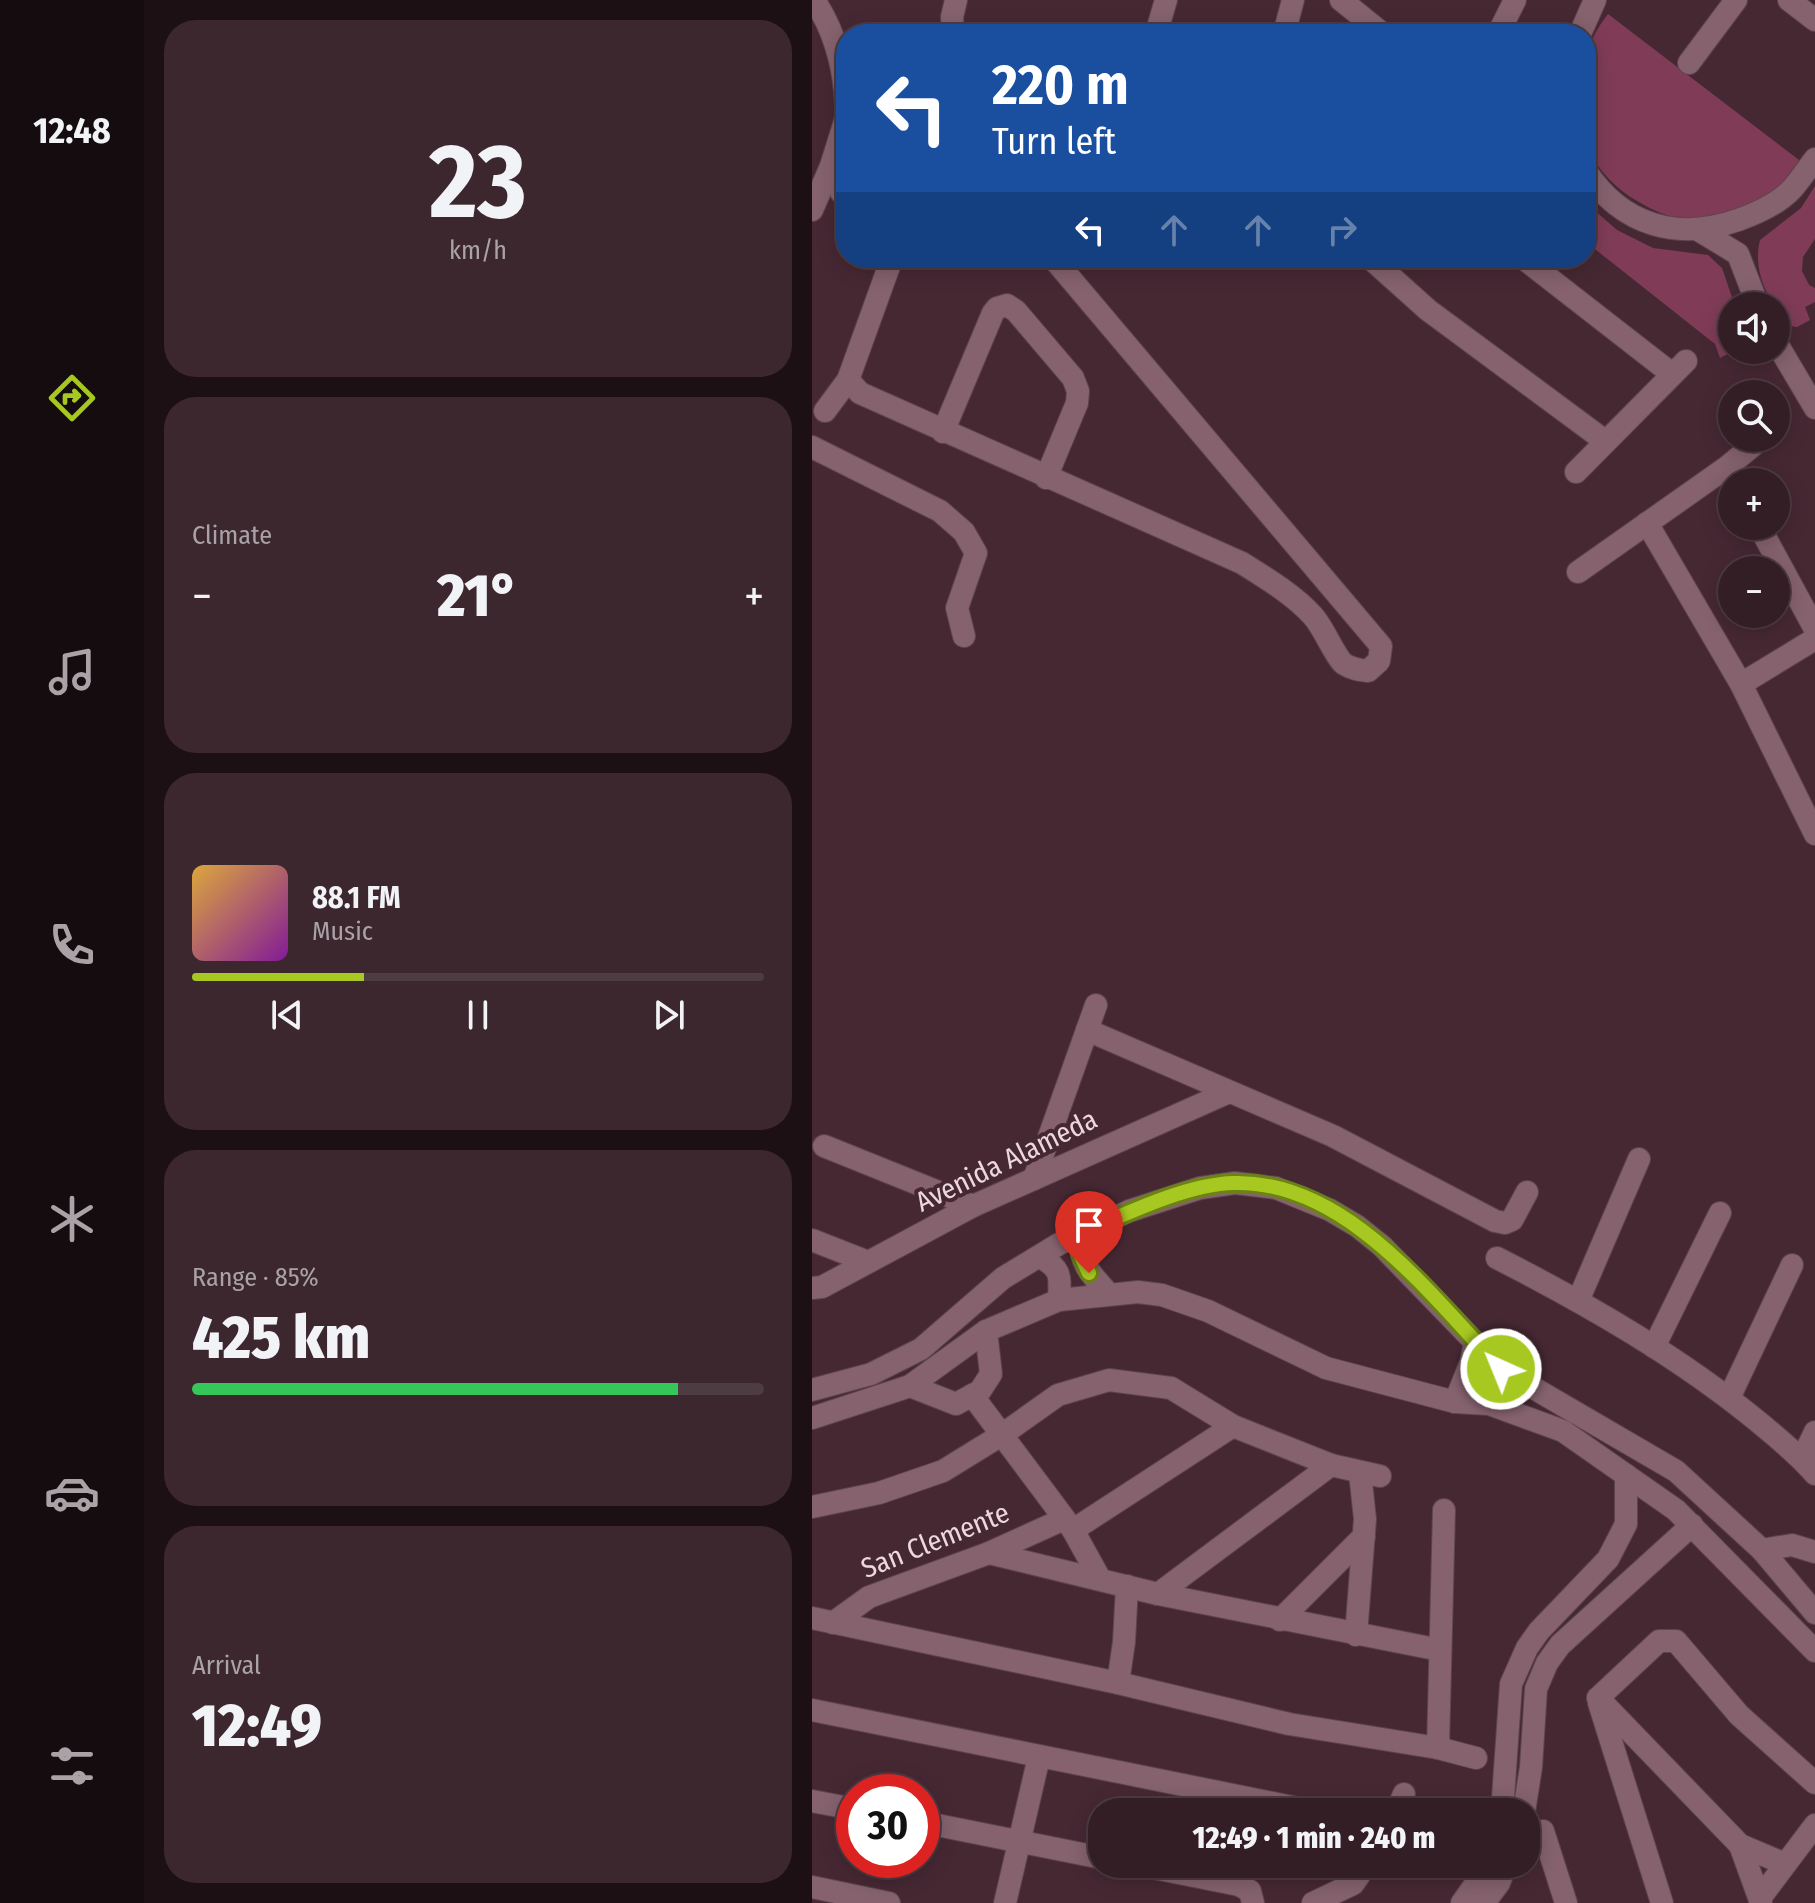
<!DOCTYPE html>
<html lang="en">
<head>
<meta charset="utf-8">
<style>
	:root { --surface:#341e26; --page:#3c272e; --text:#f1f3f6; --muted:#a9a2a7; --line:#4e3c43; --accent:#a6c820 }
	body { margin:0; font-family:"Fira Sans Condensed",sans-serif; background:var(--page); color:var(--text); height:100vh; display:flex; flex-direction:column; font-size:30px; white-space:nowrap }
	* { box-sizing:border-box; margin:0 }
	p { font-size:26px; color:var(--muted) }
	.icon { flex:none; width:44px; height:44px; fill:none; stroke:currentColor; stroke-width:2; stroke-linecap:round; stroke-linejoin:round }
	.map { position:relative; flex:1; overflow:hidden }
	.side { display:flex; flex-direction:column; gap:20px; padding:20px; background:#1d1015; width:668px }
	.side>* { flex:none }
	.banner { position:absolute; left:24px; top:24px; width:760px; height:244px; border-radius:32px; box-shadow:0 4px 20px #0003,0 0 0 2px var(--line); background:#1a4fa0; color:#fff; overflow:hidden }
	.tools { position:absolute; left:906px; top:292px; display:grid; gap:16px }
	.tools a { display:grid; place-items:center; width:72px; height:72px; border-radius:50%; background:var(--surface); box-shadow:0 4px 20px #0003,0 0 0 2px var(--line); font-size:40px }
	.speed { position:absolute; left:24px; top:1774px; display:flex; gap:16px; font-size:40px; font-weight:700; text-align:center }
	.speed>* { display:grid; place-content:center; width:104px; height:104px; border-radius:50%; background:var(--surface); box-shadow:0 4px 20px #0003,0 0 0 2px var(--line); line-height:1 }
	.speed .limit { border:12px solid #d22; background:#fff; color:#111 }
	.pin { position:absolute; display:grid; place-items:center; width:68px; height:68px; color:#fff; margin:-82px -34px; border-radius:50% 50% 50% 0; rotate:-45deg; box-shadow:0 0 8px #0007 }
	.pin .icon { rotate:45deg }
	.me { position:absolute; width:88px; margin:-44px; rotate:316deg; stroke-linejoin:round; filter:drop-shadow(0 0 6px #0008) }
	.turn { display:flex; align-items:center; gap:28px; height:168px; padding:0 24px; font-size:36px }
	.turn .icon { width:104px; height:104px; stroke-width:2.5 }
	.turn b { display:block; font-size:56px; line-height:68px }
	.lanes { display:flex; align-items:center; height:76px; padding:0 24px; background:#0003; justify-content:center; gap:40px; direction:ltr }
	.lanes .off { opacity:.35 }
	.big { font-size:60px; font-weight:800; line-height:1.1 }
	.side .card { flex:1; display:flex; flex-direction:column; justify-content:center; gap:12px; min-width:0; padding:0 28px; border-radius:32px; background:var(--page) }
	.side .dial { align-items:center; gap:0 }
	.dial b { font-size:104px; line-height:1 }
	.song { display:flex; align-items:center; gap:24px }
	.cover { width:96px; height:96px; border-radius:12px; background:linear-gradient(135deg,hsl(40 70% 55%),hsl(290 70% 35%)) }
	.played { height:8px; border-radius:4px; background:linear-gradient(90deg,var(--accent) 30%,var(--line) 30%) }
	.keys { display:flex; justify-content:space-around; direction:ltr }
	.heat { display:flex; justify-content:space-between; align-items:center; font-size:44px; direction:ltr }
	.charge { height:12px; border-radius:6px; background:linear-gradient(90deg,#34c759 85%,var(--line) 0) }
	.trip { position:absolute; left:276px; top:1798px; width:452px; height:80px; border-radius:32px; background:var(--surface); box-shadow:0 4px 20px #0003,0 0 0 2px var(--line); font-weight:800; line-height:80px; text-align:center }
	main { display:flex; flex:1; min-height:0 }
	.tabs { display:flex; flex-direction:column; width:144px; justify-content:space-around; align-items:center; background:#150c0f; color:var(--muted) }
	.tabs .icon { width:56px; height:56px }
	.tabs .selected { color:var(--accent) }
	.tabs b { font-size:36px; color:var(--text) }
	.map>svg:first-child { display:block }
	.green { fill:#803c57 }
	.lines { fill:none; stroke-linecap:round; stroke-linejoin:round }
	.minor-casing { stroke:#5d444e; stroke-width:24 }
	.minor { stroke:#85626e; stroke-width:22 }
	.route-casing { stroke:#6c8215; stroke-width:20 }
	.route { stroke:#a6c820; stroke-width:14 }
	.labels { text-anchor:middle; stroke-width:8; stroke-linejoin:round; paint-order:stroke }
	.street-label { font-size:28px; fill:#edd8df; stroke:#462833 }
</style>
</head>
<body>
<main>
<nav class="tabs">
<b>12:48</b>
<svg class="icon selected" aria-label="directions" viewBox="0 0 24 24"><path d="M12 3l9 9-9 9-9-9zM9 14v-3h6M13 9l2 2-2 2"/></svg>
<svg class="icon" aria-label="music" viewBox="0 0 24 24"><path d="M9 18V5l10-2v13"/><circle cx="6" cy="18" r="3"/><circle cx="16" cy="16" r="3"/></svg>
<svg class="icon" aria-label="phone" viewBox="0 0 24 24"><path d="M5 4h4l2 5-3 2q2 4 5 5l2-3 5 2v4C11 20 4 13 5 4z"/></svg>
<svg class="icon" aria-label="climate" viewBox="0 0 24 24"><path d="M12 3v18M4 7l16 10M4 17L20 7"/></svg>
<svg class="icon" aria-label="car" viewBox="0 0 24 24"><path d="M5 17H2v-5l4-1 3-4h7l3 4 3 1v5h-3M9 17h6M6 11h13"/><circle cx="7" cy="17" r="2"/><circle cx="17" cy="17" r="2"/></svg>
<svg class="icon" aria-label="filters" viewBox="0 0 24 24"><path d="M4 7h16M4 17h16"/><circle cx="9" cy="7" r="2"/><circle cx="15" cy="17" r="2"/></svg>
</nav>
<section class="side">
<div class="card dial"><b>23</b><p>km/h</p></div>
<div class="card"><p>Climate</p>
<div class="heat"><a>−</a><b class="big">21°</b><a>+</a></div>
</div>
<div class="card">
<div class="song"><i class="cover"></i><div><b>88.1 FM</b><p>Music</p></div></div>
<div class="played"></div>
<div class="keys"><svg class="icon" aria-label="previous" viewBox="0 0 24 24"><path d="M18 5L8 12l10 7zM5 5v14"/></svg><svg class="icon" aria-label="pause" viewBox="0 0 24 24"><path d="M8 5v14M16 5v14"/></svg><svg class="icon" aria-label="next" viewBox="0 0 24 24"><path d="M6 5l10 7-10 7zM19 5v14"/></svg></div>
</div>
<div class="card"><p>Range · 85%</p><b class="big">425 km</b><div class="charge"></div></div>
<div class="card"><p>Arrival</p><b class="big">12:49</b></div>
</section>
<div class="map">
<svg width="1003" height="1903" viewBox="0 0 1003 1903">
	<rect width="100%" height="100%" fill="#462833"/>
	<g class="green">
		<path d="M796,14L991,163C984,171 978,179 970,186C944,211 896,225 861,217C846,213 829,204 817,196C799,183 782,166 775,144C771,129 774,110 774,95C774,56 772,46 796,14Z"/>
		<path d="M1003,186V239L991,257L990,271L997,285L1003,288V302L993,307L998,320L985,327L978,326C957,303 940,273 948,240L989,208Z"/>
		<path d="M774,203L805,230L841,248L896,255L910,268L923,306H920V350H923L908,358L903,344L774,242Z"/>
	</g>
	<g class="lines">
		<defs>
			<g id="minor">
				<path d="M2,0C23,31 32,67 34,104"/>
				<path d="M529,0L571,34"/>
				<path d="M977,0L1003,20"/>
				<path d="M141,34L140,17L144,0"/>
				<path d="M344,34L354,0"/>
				<path d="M472,34L481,0"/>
				<path d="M686,34L703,0"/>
				<path d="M768,34L783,0"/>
				<path d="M877,63L924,0"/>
				<path d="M774,171C810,226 866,241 926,220C946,213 966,204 980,189C988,180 995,169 1003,159"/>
				<path d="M29,192L34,194"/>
				<path d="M0,210L19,166L34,118"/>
				<path d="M888,231L926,254L946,306"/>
				<path d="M558,258L616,310L793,441"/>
				<path d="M711,258L860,374"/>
				<path d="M964,342L1003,408"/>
				<path d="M36,380L48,393L430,563C454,578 482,595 501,616C512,628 523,657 532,664C540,669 547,670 556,671L567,661L569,646L241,258"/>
				<path d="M13,411L36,380L80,258"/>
				<path d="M131,432L181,313L185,308L195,305L204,311L261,378L266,391L265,403L234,478"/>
				<path d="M0,447L128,511L152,532L164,553L145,608L152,636"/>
				<path d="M764,472L874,361"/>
				<path d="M835,523L929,684L1003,834"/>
				<path d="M947,526L1003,629"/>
				<path d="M766,572L915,467L944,443"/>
				<path d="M929,684L1003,639"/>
				<path d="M275,1030L521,1136L683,1221L693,1223L700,1220L715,1192"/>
				<path d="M12,1146L161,1206"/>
				<path d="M222,1179L284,1005"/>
				<path d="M267,1234C268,1263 277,1273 296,1293"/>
				<path d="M0,1240L56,1262"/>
				<path d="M228,1257C250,1269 248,1276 247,1300"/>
				<path d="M685,1258C777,1305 869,1358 949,1424C968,1440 987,1455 1003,1474"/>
				<path d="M0,1288L10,1287L161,1206L417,1092"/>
				<path d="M766,1301L827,1159"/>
				<path d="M842,1347L908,1213"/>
				<path d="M98,1386L144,1404L168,1391L179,1374L174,1331"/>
				<path d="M0,1390L59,1374L109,1349L191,1278L247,1244L317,1211L388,1188L423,1183L464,1188L518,1210L545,1226L570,1246L689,1369L864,1471L950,1550L1003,1613"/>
				<path d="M160,1395L261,1530L288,1579"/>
				<path d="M917,1398L980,1265"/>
				<path d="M643,1402L659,1362L663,1342"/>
				<path d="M0,1418L98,1386L174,1331L247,1300L326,1292L350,1295L396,1311L514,1368L643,1402L677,1404L751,1431L864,1510L1003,1651"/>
				<path d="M990,1459L1003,1432"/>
				<path d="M0,1507L67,1493L131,1471L191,1434L246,1395L297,1380L359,1388L421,1426L519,1465L568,1476"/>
				<path d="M261,1530L421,1426"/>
				<path d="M950,1550L980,1545L1003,1552"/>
				<path d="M177,1553L346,1594L628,1650"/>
				<path d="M346,1594L519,1465"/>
				<path d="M0,1618L306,1683L477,1724L626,1748L632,1510"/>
				<path d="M468,1620L552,1536"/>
				<path d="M21,1623L57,1597L177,1553L252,1519"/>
				<path d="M544,1635L553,1519L548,1473"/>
				<path d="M306,1683L312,1642L315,1586"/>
				<path d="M786,1698L847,1641H864L927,1715L1003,1783"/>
				<path d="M786,1698L928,1845L973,1864"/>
				<path d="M787,1703L850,1903"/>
				<path d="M0,1710L505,1812"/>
				<path d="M626,1748L664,1758"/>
				<path d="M0,1801L42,1809"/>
				<path d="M584,1812L592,1794"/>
				<path d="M690,1812L699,1684L715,1648L727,1631L796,1559L814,1524V1475"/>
				<path d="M712,1812L719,1767L724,1689L735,1663L748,1645L880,1525"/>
				<path d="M110,1822L290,1858"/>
				<path d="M731,1831L754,1903"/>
				<path d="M928,1845L949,1903"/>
				<path d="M322,1864L427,1885L438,1891L441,1903"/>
				<path d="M0,1887L77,1903"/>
				<path d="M948,1898L1003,1825"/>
				<path d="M193,1903L227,1757"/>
				<path d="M501,1903L541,1884L555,1864"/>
				<path d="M650,1903L669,1876L673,1864"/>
				<path d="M672,1903L687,1883L694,1864"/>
			</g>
		</defs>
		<use href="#minor" class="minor-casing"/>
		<use href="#minor" class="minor"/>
	</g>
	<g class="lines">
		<defs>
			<path id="route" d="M277,1273L268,1254L267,1234C311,1215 374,1184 422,1183C534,1180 619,1296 689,1369"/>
		</defs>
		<use href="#route" class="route-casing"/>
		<use href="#route" class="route"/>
	</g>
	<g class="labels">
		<g class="street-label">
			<text transform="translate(194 1160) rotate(-26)" y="10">Avenida Alameda</text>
			<text transform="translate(123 1540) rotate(-22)" y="10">San Clemente</text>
		</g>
	</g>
</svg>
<div class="tools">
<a><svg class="icon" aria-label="sound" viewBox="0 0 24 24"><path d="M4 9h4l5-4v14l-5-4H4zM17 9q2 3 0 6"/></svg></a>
<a><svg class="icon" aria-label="search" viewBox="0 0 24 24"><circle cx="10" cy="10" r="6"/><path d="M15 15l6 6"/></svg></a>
<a>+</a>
<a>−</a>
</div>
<div class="speed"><div class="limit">30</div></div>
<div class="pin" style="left:277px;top:1273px;background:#d93025"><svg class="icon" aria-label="arrive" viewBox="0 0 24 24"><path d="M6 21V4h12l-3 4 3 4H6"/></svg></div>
<svg class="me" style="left:689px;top:1369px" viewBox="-20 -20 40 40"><circle r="17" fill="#a6c820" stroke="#fff" stroke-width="3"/><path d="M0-11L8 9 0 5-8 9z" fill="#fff"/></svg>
<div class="trip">12:49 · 1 min · 240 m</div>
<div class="banner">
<div class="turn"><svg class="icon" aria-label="left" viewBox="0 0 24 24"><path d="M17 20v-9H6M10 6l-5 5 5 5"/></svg><div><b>220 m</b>Turn left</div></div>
<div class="lanes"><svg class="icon" aria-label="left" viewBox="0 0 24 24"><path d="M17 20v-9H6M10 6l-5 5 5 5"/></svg><svg class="icon off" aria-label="ahead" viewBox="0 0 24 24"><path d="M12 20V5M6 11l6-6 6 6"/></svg><svg class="icon off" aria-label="ahead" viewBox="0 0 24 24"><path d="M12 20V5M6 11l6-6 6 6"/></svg><svg class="icon off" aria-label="right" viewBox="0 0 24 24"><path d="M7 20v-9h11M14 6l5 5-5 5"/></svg></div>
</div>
</div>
</main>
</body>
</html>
